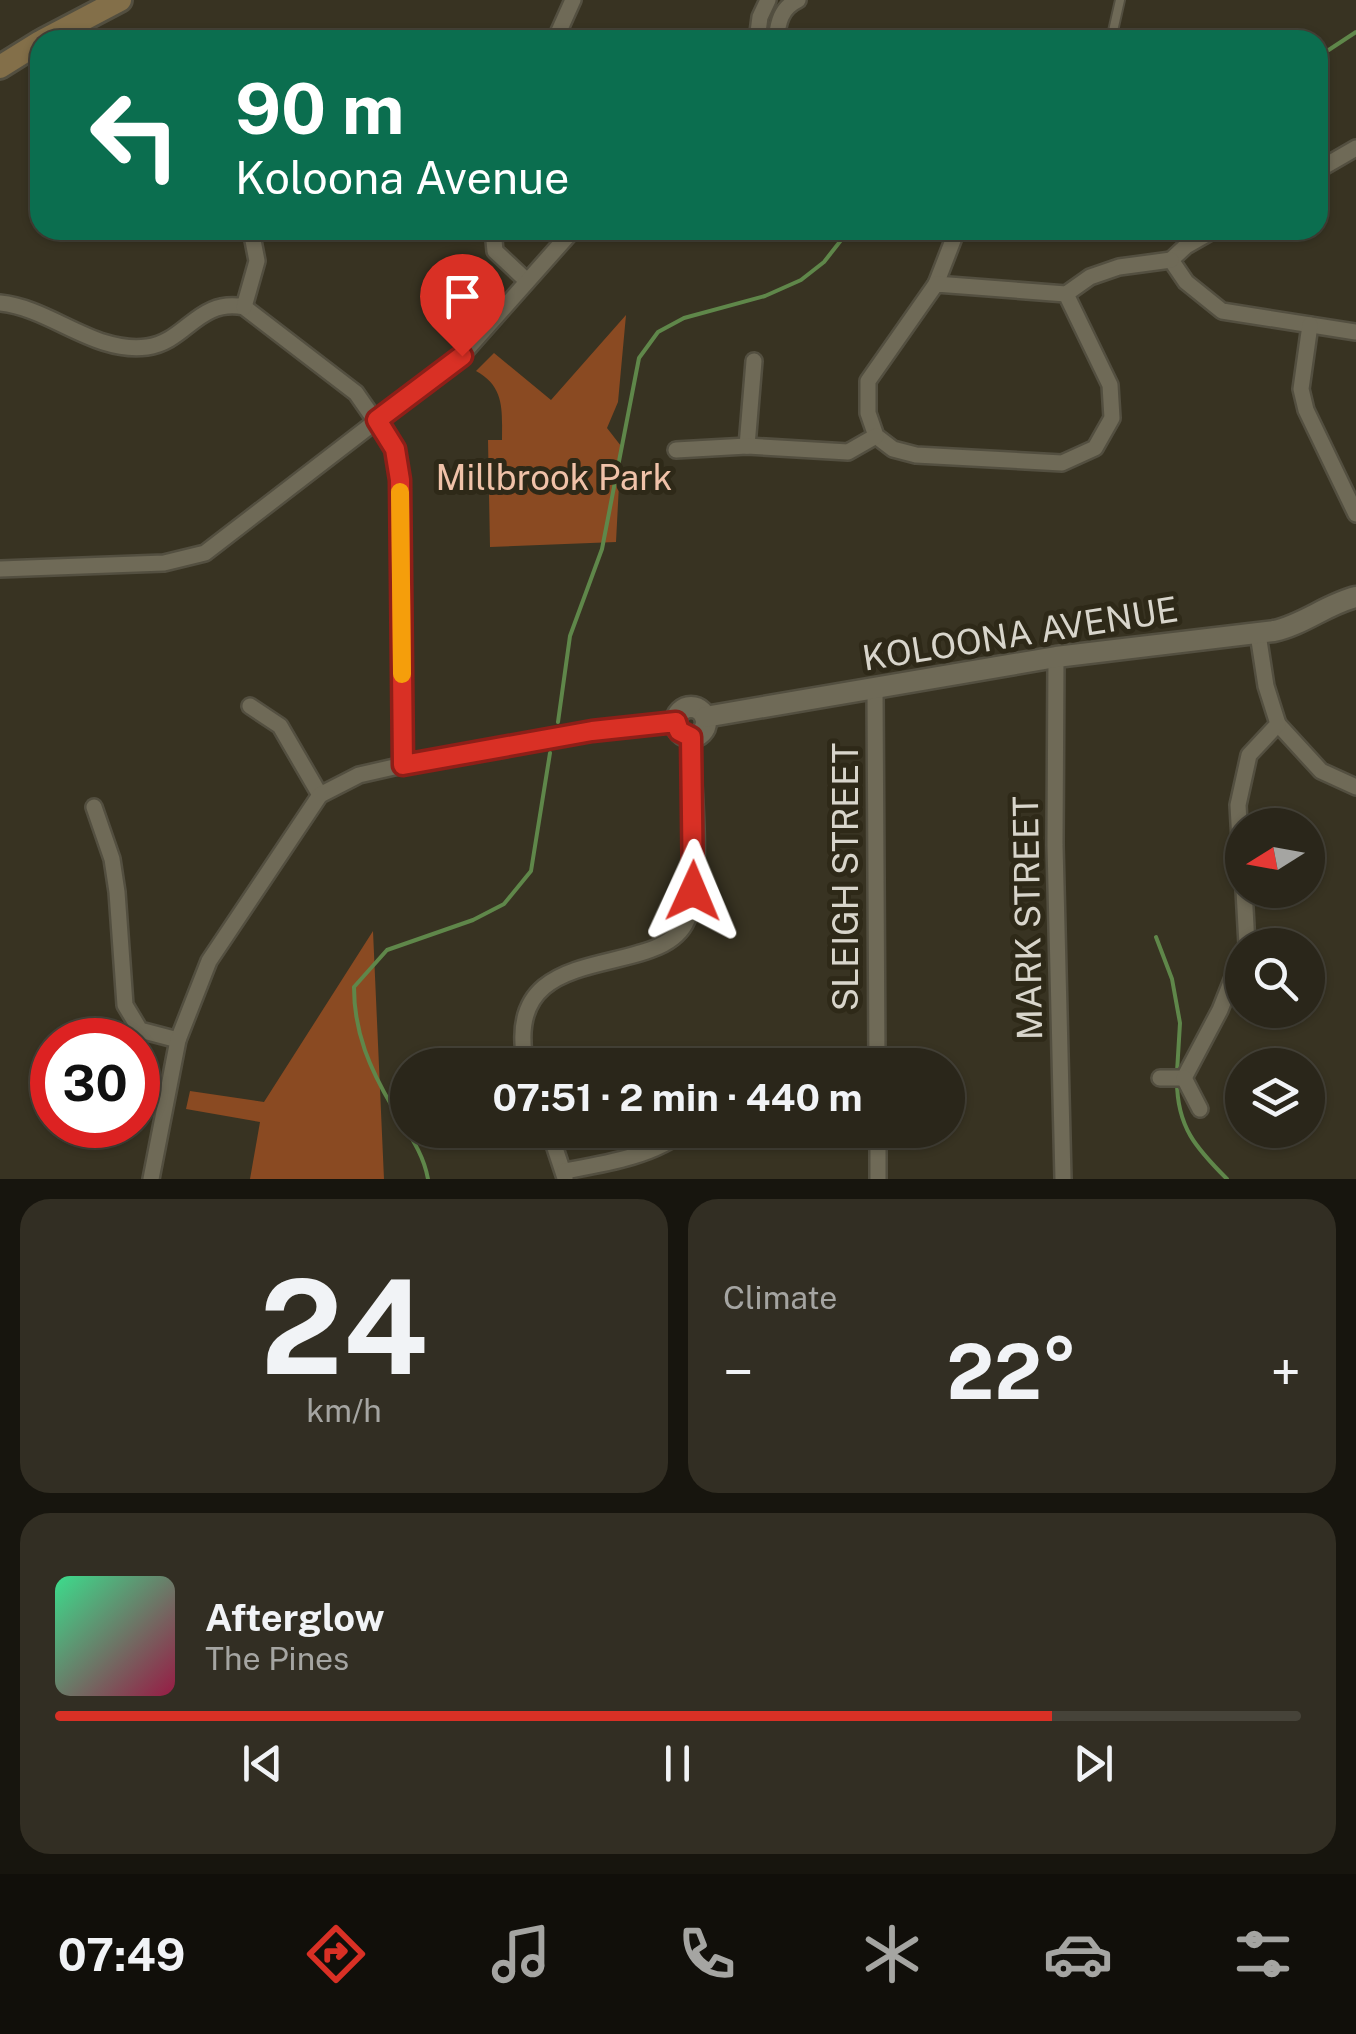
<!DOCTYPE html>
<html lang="en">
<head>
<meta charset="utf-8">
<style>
	:root { --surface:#2a261a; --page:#322e23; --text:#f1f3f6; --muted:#a5a5a2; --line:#464339; --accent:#d93025 }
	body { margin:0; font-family:"Public Sans",sans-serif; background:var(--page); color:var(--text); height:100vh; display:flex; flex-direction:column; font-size:38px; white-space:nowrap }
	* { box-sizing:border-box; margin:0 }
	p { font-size:32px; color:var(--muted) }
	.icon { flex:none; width:55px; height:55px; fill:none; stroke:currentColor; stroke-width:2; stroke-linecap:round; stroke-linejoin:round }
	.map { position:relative; height:1179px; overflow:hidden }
	.drawer { display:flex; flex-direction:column; gap:20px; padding:20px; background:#17150e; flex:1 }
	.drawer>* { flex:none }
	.banner { position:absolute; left:30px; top:30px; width:1298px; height:210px; border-radius:30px; box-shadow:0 2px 8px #0004,0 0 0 2px var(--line); background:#0b6e4f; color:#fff; overflow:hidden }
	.needle { width:65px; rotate:259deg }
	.fabs { position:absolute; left:1225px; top:808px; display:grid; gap:20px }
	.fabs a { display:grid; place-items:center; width:100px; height:100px; border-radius:50%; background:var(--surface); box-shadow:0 2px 8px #0004,0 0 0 2px var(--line); font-size:50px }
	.speed { position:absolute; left:30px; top:1018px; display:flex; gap:20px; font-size:50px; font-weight:700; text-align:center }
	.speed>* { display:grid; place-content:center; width:130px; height:130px; border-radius:50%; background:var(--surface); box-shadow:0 2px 8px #0004,0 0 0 2px var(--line); line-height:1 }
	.speed .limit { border:15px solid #d22; background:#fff; color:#111 }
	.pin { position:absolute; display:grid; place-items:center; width:85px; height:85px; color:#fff; margin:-102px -42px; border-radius:50% 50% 50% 0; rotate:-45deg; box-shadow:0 0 10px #0007 }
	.pin .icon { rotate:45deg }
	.me { position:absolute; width:110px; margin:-55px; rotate:1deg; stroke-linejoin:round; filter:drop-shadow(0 0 8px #0008) }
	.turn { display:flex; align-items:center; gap:35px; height:210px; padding:0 40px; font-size:45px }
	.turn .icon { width:130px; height:130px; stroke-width:2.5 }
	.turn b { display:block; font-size:70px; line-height:85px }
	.big { font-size:75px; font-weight:700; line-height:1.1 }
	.drawer .card { flex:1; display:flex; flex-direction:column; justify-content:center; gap:15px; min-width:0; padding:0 35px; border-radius:30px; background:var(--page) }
	.drawer .dial { align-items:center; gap:0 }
	.dial b { font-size:130px; line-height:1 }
	.song { display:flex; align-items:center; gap:30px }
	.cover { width:120px; height:120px; border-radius:15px; background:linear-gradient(135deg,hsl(150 70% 55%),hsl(340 70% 35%)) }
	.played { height:10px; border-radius:5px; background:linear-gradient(90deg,var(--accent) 80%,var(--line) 80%) }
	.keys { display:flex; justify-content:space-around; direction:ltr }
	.heat { display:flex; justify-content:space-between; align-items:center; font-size:55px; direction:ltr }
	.drawer .tiles { flex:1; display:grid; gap:20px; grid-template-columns:1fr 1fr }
	.card:last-child { grid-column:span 2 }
	.trip { position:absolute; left:390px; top:1048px; width:575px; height:100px; border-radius:50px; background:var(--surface); box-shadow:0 2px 8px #0004,0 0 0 2px var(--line); font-weight:700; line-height:100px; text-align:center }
	.menu { display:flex; height:160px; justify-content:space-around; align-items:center; background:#110f0a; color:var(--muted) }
	.menu .icon { width:70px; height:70px }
	.menu .selected { color:var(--accent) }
	.menu b { font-size:45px; color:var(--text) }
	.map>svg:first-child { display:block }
	.green { fill:#8a4a22 }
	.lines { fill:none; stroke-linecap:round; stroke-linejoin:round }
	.stream { stroke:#5f874a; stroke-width:4 }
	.service-casing { stroke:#534f40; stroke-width:12 }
	.minor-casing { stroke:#534f40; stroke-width:20 }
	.tertiary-casing { stroke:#534f40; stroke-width:25 }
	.secondary-casing { stroke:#534f40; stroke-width:28 }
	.service { stroke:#6f6a57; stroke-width:8 }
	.minor { stroke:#6f6a57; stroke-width:15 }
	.tertiary { stroke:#6f6a57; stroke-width:20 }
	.secondary { stroke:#836f49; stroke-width:22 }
	.route-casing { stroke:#8d1f18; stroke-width:25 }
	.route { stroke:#d93025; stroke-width:18 }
	.slow { stroke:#f59e0b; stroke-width:18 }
	.labels { text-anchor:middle; stroke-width:10; stroke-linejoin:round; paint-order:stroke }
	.park-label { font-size:35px; fill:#f0c2a9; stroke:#2e2918 }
	.street-label { font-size:35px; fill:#d8d5cb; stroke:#2e2918 }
</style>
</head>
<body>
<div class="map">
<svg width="1356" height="1179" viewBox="0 0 1356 1179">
	<rect width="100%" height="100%" fill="#383322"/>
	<g class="green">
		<path d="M626,315L618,402L607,428L621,446L616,542L490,547L488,440H502C502,410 505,387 476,371L494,353L551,400Z"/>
		<path d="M373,931L384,1179H250L260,1122L186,1109L190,1091L264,1102Z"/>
	</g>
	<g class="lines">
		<g class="stream">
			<path d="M1318,57L1356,32"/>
			<path d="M558,722L570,636L602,549L639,358L658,332L684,318L765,296L801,280L824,262L849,230"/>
			<path d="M1156,937L1172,979L1180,1023L1177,1072"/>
			<path d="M1177,1081C1177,1127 1196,1148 1227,1179"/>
			<path d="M428,1179C423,1151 407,1132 393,1108C370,1069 354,1033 354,987L387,950L473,920L504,904L531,871L550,753"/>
		</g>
		<defs>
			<path id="service" d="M1111,40L1120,0"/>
			<g id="minor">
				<path d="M555,40L573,0"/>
				<path d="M757,40L760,17L768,0"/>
				<path d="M776,40C778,22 781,8 798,0"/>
				<path d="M1318,170L1356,148"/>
				<path d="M493,230L495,251L527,281"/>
				<path d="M1171,260L1186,282L1222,311L1356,332"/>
				<path d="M1171,260L1186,246L1214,230"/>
				<path d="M936,284L957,230"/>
				<path d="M1066,294L1110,385L1112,418L1095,448L1062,463L916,455L893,449L876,436L868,413V381L936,284L1066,294L1090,277L1119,267L1171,260"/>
				<path d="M0,303C51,308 94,354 147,347C186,342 198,298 244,307L356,393L395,449L399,480L403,765"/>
				<path d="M244,307L257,261L251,230"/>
				<path d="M1310,325L1301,389L1306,410L1356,514"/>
				<path d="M747,446L754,361"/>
				<path d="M676,450L747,446L848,452L876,436"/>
				<path d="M0,569L164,563L205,553L462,355L573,230"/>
				<path d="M1056,657L1055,845L1063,1179"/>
				<path d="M875,689L877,1065"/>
				<path d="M250,706L280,726L320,795"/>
				<path d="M1278,724L1321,771L1356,787"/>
				<path d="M94,807L112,859L117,892L125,1005L140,1030L178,1040"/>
				<path d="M1242,877L1238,805L1249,755L1278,724L1266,686L1258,634"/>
				<path d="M1244,890L1247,945"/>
				<path d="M526,1065C498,933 660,984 687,920C704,882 693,781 691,737"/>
				<path d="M1160,1078H1184L1220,1010L1242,955"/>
				<path d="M1184,1078L1200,1109"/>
				<path d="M549,1130L565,1178"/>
				<path d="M878,1130V1179"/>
				<path d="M565,1171C603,1164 655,1156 685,1130"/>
				<path d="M151,1179L178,1040L209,961L320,795L359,775L403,765L592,731L676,722"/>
			</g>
			<g id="tertiary">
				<circle cx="691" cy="722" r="15"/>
				<path d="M705,717L1056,657L1274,631C1303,625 1327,604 1356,597"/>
			</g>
			<g id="secondary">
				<path d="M44,40L120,0"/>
				<path d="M0,67L40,42"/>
			</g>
		</defs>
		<use href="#service" class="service-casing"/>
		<use href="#minor" class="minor-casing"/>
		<use href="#tertiary" class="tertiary-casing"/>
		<use href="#secondary" class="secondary-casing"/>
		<use href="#service" class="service"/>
		<use href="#minor" class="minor"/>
		<use href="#tertiary" class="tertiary"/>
		<use href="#secondary" class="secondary"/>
	</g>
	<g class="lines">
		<defs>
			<path id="route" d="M462,356L377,420L395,449L400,480L403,765L592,731L676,722L679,731L691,737L693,891"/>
		</defs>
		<use href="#route" class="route-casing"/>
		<use href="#route" class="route"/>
		<path class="slow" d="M400,492L402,674"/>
	</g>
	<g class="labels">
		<g class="park-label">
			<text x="554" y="490">Millbrook Park</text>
		</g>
		<g class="street-label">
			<text transform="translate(1020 634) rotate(-9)" y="12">KOLOONA AVENUE</text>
			<text transform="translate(846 877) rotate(-90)" y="12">SLEIGH STREET</text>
			<text transform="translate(1028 918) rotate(-91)" y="12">MARK STREET</text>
		</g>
	</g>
</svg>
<div class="fabs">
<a><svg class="needle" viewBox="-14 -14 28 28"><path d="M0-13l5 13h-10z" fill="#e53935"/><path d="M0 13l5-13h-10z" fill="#a5a5a2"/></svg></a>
<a><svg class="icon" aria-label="search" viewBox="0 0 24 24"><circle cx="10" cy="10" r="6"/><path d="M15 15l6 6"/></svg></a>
<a><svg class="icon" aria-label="layers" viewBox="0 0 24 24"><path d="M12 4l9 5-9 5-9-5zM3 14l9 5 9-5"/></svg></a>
</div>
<div class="speed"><div class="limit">30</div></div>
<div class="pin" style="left:462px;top:356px;background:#d93025"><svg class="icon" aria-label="arrive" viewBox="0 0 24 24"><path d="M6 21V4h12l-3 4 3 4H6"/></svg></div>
<svg class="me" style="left:693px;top:891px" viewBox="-20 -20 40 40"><path d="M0-17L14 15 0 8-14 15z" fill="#d93025" stroke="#fff" stroke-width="4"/></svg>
<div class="trip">07:51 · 2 min · 440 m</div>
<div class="banner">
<div class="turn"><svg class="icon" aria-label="left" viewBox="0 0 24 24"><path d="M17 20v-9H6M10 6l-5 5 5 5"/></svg><div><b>90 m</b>Koloona Avenue</div></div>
</div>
</div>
<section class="drawer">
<div class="tiles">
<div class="card dial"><b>24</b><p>km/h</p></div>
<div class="card"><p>Climate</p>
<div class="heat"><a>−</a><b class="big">22°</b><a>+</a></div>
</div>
<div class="card">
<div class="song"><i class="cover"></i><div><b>Afterglow</b><p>The Pines</p></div></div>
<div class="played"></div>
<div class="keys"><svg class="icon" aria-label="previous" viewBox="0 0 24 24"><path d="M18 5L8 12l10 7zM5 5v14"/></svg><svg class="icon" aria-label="pause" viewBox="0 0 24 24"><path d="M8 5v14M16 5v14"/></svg><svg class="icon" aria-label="next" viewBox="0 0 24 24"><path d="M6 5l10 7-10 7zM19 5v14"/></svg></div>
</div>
</div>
</section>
<nav class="menu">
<b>07:49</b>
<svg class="icon selected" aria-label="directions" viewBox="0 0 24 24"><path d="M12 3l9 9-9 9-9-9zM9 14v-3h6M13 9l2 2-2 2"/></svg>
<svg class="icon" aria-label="music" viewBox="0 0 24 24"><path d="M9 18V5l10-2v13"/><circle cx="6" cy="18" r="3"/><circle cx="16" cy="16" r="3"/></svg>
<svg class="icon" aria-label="phone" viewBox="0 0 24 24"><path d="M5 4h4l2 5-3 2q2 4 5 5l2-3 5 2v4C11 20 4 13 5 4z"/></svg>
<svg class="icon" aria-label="climate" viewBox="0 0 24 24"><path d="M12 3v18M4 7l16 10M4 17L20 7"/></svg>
<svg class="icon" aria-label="car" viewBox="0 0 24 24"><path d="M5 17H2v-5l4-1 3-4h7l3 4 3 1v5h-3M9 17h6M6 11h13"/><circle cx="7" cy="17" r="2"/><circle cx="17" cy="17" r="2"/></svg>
<svg class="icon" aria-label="filters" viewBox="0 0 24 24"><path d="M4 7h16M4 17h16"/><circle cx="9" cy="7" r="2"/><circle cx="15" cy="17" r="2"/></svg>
</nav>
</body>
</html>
